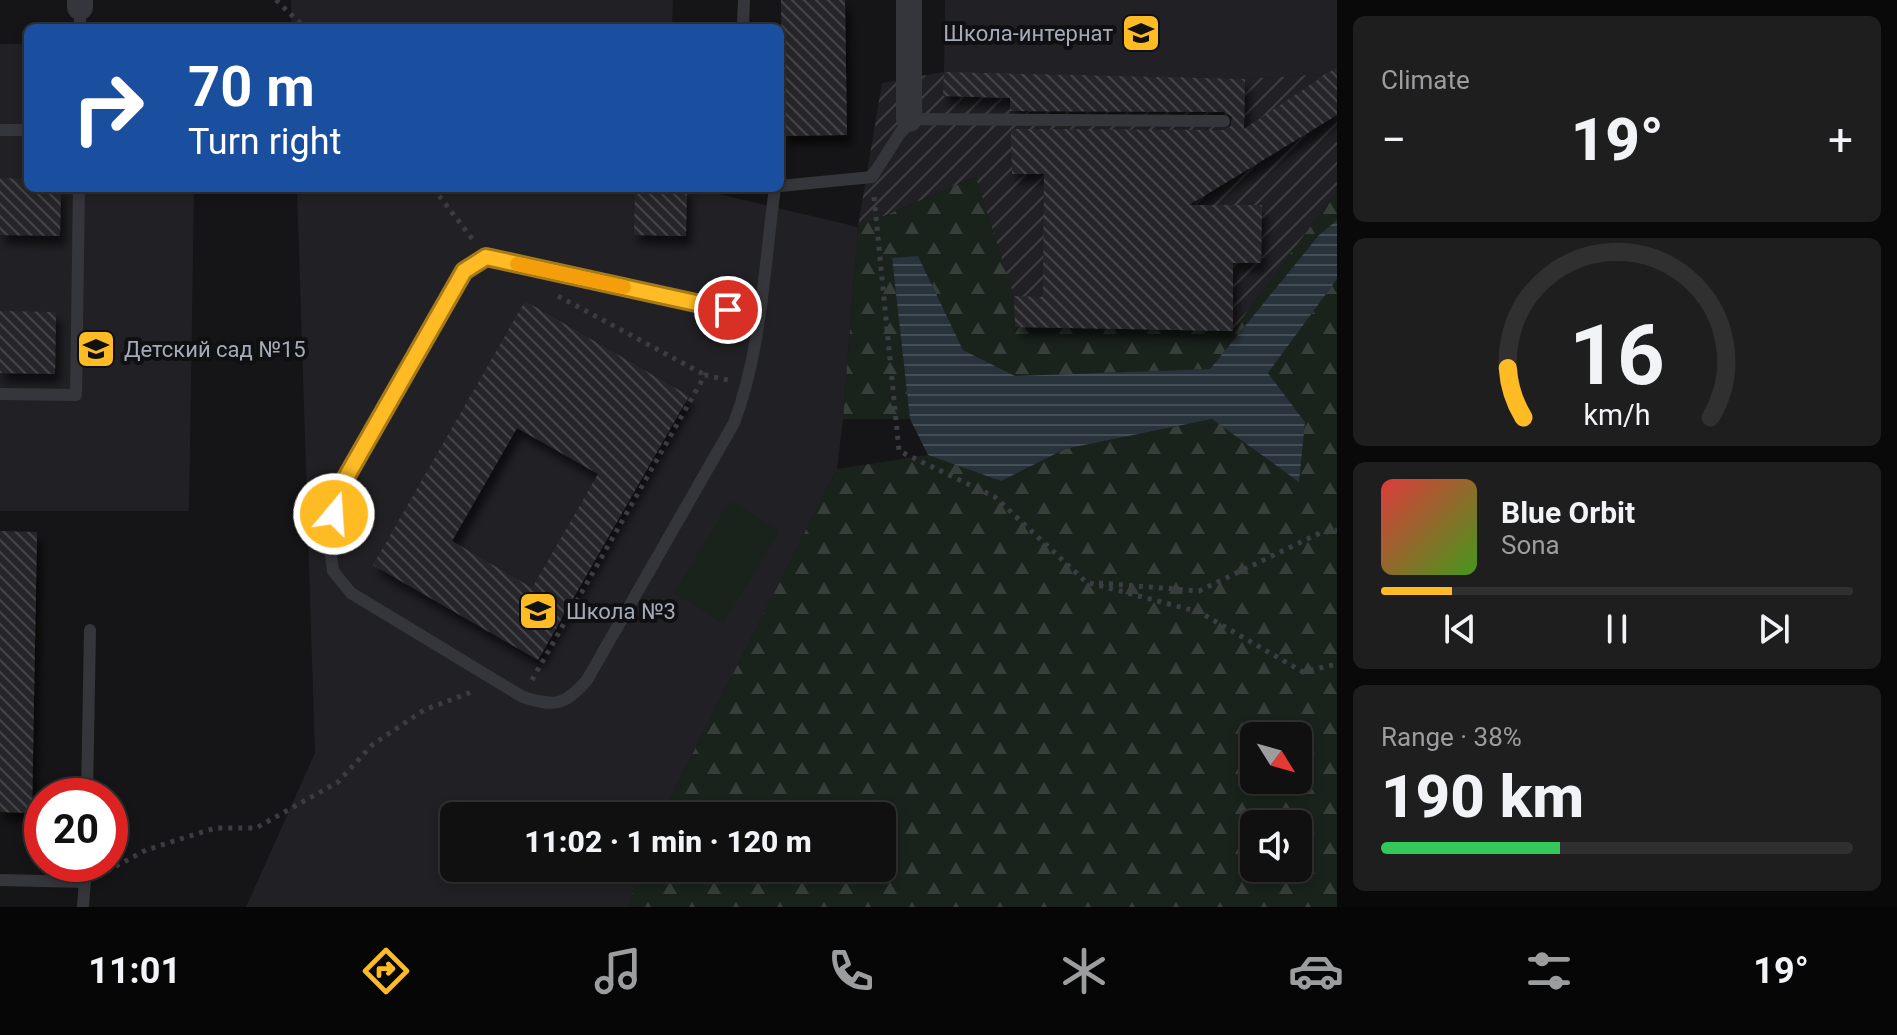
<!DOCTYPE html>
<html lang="en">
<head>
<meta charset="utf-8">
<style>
	:root { --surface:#101011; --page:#1e1e1f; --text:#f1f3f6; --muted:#9c9d9f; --line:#303031; --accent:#ffbb24 }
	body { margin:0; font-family:Roboto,sans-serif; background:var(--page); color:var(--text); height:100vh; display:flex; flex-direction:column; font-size:30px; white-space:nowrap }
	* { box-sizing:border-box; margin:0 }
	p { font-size:26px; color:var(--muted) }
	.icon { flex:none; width:44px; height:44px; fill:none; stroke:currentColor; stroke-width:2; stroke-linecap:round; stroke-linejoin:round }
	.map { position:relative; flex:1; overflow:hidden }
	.drawer { display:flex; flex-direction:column; gap:16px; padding:16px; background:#090909; width:560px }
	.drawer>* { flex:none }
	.top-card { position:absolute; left:24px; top:24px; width:760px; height:168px; border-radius:12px; box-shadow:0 4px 12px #0003,0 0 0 2px var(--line); background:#1a4fa0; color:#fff; overflow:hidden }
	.needle { width:52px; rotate:127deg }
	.fabs { position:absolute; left:1240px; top:722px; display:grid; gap:16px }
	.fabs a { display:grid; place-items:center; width:72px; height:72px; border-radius:12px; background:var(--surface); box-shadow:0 4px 12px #0003,0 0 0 2px var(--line); font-size:40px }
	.speed { position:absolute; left:24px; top:778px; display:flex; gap:16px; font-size:40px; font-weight:700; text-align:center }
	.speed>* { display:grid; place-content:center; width:104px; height:104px; border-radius:50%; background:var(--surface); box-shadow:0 4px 12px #0003,0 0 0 2px var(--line); line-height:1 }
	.speed .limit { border:12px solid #d22; background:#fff; color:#111 }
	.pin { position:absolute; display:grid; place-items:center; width:68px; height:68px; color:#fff; margin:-34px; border:4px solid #fff; border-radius:50%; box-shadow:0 2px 8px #0007 }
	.me { position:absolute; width:88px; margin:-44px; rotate:18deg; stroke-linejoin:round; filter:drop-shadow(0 0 6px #0008) }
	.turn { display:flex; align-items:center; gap:28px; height:168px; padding:0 32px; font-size:36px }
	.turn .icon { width:104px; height:104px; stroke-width:2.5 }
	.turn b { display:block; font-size:56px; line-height:68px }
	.big { font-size:60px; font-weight:800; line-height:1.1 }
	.drawer .card { flex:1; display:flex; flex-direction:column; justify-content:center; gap:12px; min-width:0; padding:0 28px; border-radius:12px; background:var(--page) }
	.drawer .dial { align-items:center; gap:0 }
	.dial svg { height:208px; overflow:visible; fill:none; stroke:var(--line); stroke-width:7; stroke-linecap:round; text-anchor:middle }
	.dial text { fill:var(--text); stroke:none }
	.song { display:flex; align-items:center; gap:24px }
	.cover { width:96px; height:96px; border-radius:12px; background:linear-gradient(135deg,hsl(0 70% 55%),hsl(100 70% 35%)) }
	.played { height:8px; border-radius:4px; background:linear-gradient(90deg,var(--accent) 15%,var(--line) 15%) }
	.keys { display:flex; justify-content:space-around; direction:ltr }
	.heat { display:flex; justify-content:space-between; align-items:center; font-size:44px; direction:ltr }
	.charge { height:12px; border-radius:6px; background:linear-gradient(90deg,#34c759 38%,var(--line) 0) }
	.trip { position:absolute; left:440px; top:802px; width:456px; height:80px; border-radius:12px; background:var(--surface); box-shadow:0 4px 12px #0003,0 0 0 2px var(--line); font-weight:800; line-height:80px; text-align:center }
	.dock { display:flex; height:128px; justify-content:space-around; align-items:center; background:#060607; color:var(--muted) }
	.dock .icon { width:56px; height:56px }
	.dock .on { color:var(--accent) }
	.dock b { font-size:36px; color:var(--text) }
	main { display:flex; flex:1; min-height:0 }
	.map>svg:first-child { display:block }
	.built { fill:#212024 }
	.industrial { fill:url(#industrial-furrows) }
	.forest { fill:url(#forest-firs); fill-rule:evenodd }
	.park { fill:#1a221c }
	.water { fill:url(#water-rules) }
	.building { fill:url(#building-back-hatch); fill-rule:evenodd; filter:url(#shadow) }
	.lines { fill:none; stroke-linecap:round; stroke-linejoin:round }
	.path { stroke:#3b3d43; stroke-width:5; stroke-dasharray:4 6; stroke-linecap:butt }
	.lane { stroke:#35363c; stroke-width:12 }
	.street { stroke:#35363c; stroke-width:26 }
	.route-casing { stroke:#a67a17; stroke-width:20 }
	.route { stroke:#ffbb24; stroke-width:14 }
	.slow { stroke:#f59e0b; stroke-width:14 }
	.labels { text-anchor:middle; stroke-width:8; stroke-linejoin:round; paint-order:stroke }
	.poi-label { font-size:22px; fill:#a5aab8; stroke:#101012; text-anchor:start }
</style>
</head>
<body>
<main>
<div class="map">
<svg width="1337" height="907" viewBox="0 0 1337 907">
	<defs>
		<pattern id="industrial-furrows" width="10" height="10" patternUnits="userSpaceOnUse" patternTransform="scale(2)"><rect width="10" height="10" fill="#212024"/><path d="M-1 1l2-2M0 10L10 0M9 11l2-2" fill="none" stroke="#3e3e42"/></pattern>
		<pattern id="forest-firs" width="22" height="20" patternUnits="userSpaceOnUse" patternTransform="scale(2)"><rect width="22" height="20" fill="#1a221c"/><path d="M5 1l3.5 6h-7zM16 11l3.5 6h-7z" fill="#383f3b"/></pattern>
		<pattern id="water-rules" width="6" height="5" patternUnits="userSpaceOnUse" patternTransform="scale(2)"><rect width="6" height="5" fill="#29333c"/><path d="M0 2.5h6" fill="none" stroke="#454e56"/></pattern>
		<pattern id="building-back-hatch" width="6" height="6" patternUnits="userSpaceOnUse" patternTransform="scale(2)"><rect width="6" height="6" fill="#28272b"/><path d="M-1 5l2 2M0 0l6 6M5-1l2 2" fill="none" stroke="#444448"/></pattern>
		<filter id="shadow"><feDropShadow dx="5" dy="9" stdDeviation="4" flood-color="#0009"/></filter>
	</defs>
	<rect width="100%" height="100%" fill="#151517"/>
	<g class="built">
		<path d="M291,0H673L672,28H292Z"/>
		<path d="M945,0H1337V67L1327,74L1245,79L944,72Z"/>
		<path d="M0,44H28V188H194L189,511H0Z"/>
		<path d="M297,188H694L858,227L843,419L837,469L661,816H454V868H638L629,907H246L315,753Z"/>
	</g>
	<path class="industrial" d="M1337,67V191L1233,331L1015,327L975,177L858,227L882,83L944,72L1245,79L1327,74Z"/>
	<g class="forest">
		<path d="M976,177L1014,296L1016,327L1233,331L1337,191V220L1319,235L1210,369L1015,376L963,350L918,256L892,259L910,419H843L858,227Z"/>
		<path d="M1337,279V907H629L638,868H882V816H661L837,469L928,455L1001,481L1065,449L1212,419L1298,481L1305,422L1268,373ZM1254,736H1298V780H1254ZM1254,824H1298V868H1254Z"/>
	</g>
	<path class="park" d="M730,501L780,531L723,623L674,593Z"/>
	<path class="water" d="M1337,220V279L1268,373L1305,422L1299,482L1212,419L1065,449L1001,481L928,455L910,419L892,258L918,256L963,350L1015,376L1210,369L1319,235Z"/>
	<g class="building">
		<path d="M781,0H845L847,135L783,136Z"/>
		<path d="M1337,67V115L1189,205H1262L1261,263H1233V331L1015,327L1014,296L1043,297L1044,174H1012L1011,129L1224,130L1231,126L1232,117L1224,112L1010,111V98L943,96L944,72L1245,79L1244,129Z"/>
		<path d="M0,178L28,179V188H61L60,236L0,235Z"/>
		<path d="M635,188H687L686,236L634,235Z"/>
		<path d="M525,301L689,396L538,660L373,565ZM517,428L598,474L532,588L452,541Z"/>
		<path d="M0,311L56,312L55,374L0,373Z"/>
		<path d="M0,531L37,532L32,813L0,812Z"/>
	</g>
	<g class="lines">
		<g class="path">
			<path d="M276,0L305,28"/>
			<path d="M433,188L474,241"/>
			<path d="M874,197L899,451L995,497L1086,582L1199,612L1303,672L1337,664"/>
			<path d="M558,296L705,375"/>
			<path d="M1099,583L1199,591L1320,533L1337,530"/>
			<path d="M532,680L705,375L728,380"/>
			<path d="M107,871L146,850L215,828H256L338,782L372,745L424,710L474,691"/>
		</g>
		<g class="lane">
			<path d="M80,28V7"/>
			<path d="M743,28L744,0"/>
			<path d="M0,130H28"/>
			<path d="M780,186L872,177L909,119L1224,121"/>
			<path d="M759,317L486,257L464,271L340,488L329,540L333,571L351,593L523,697C555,707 564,706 587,680L734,423C762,349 764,266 775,188"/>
			<path d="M0,394L76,395L79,188"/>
			<path d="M87,796L90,630"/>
			<path d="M0,880L85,882"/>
			<path d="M83,907L86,864"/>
		</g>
		<g class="street">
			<path d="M909,0V119"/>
			<path d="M80,7V0"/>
		</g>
	</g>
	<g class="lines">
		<defs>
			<path id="route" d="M334,514L340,488L464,271L486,257L728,310"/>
		</defs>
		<use href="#route" class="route-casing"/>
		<use href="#route" class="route"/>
		<path class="slow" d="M517,264L624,287"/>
	</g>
	<defs>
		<symbol id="school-square" viewBox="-11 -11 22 22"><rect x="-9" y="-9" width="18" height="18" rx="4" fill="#ffbb24" stroke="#101012"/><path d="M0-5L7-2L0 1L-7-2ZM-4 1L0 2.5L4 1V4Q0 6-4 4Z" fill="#111"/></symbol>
	</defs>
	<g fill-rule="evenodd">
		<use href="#school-square" x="1119" y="11" width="44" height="44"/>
		<use href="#school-square" x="74" y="327" width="44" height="44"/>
		<use href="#school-square" x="516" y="589" width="44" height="44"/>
	</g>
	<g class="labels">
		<g class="poi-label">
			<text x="1113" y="41" text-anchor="end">Школа-интернат</text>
			<text x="124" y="357">Детский сад №15</text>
			<text x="566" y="619">Школа №3</text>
		</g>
	</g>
</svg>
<div class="fabs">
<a><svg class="needle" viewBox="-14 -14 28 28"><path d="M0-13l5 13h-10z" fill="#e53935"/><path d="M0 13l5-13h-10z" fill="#9c9d9f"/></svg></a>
<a><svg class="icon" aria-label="sound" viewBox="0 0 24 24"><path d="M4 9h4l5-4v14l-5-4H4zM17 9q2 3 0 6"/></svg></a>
</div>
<div class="speed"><div class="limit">20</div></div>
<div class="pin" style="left:728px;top:310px;background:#d93025"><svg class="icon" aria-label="arrive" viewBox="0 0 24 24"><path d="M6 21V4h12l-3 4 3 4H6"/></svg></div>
<svg class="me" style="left:334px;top:514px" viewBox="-20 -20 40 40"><circle r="17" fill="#ffbb24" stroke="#fff" stroke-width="3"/><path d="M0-11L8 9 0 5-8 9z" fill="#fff"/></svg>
<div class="trip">11:02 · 1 min · 120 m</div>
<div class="top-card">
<div class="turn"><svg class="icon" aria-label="right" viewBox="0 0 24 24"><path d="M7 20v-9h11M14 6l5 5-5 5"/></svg><div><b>70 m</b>Turn right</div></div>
</div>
</div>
<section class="drawer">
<div class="card"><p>Climate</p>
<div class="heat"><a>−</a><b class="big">19°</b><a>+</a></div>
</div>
<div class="card dial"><svg viewBox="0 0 100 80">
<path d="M14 69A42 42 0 1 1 86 69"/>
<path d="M14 69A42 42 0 0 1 8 50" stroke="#ffbb24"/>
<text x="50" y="56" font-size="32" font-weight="700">16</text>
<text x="50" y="72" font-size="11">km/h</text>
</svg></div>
<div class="card">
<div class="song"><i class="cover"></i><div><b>Blue Orbit</b><p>Sona</p></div></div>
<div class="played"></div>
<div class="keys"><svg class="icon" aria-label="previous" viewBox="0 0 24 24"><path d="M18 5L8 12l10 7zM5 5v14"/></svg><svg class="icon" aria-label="pause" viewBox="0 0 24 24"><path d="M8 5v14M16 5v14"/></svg><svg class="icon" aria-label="next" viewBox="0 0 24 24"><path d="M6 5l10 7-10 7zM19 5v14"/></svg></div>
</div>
<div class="card"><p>Range · 38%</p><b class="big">190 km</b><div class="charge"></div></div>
</section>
</main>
<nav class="dock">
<b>11:01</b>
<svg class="icon on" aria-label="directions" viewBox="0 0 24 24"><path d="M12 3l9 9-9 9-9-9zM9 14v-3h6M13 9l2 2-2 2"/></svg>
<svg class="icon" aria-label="music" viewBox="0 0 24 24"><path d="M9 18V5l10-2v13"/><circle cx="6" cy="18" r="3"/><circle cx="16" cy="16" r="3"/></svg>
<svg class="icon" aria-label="phone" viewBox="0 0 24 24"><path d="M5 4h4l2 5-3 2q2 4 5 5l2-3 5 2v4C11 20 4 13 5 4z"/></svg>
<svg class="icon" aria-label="climate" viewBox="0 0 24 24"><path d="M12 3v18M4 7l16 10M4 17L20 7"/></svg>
<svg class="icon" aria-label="car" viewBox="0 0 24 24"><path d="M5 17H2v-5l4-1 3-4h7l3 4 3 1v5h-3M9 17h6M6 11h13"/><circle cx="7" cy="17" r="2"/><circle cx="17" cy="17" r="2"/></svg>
<svg class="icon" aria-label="filters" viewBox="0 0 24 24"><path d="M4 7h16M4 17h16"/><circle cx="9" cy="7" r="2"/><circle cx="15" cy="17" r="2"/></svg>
<b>19°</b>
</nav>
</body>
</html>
